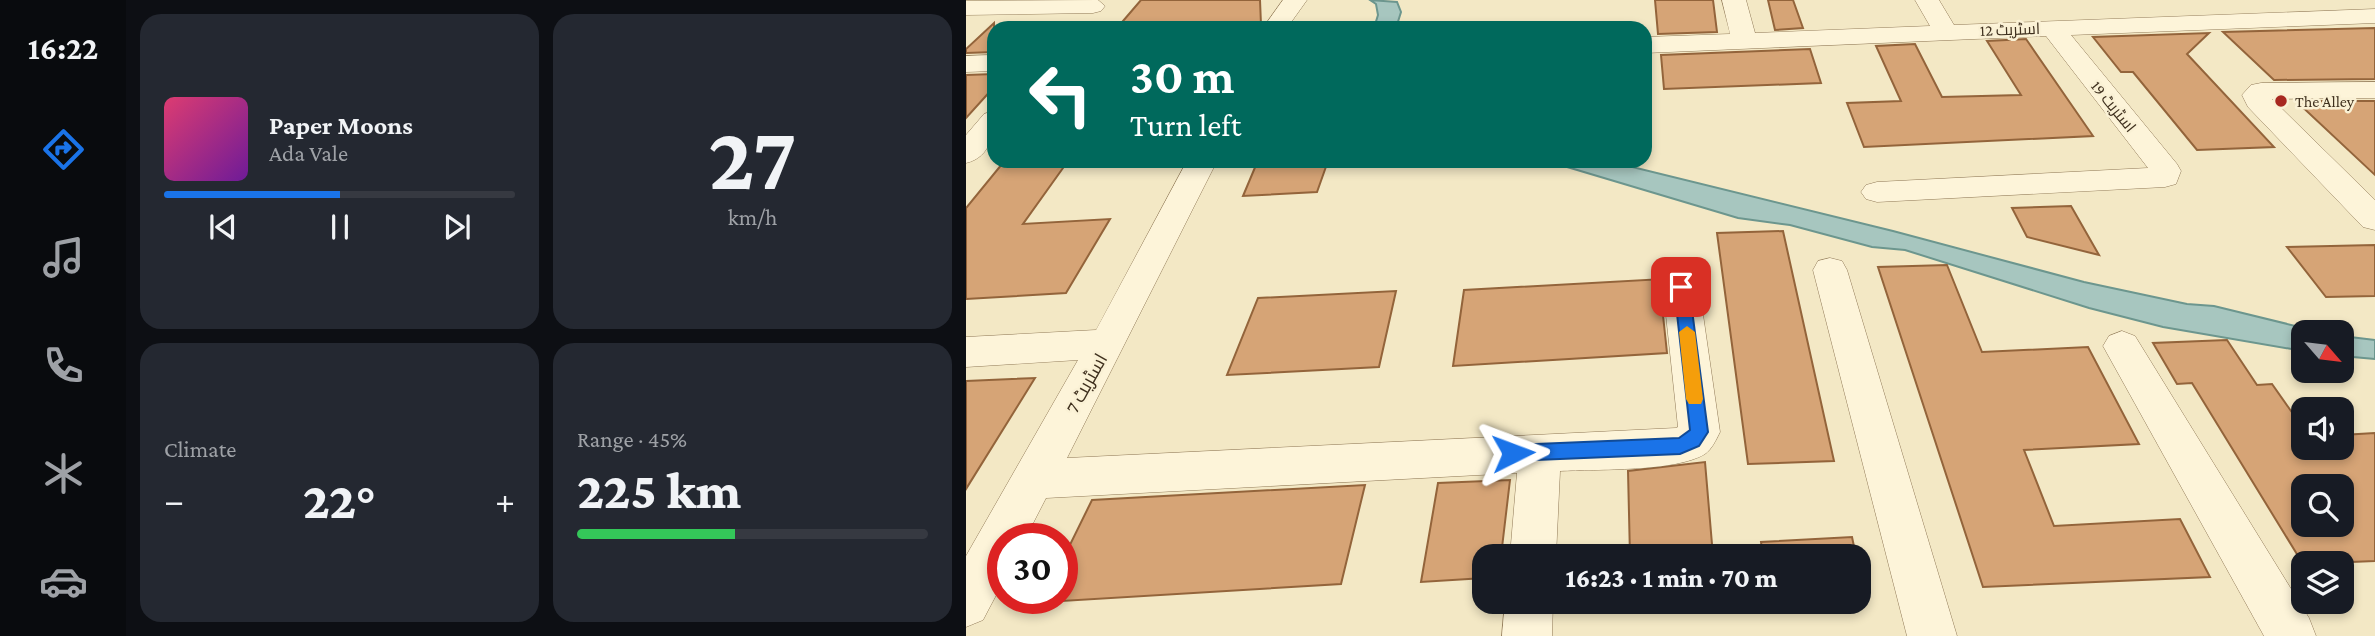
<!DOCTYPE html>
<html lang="en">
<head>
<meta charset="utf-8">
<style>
	:root { --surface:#171b24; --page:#242831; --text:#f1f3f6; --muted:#9ea1a6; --line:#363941; --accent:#1a73e8 }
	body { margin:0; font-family:"Crimson Pro",Cairo,serif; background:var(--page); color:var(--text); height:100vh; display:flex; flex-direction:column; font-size:26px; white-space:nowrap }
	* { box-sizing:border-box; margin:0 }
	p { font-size:23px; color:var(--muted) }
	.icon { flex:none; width:38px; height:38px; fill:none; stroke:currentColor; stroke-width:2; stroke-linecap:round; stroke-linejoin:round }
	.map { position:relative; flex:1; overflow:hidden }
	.drawer { display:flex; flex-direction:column; gap:14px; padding:14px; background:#0d0f14; width:840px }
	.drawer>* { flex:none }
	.hud { position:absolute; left:21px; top:21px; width:665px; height:147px; border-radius:21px; box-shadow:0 4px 10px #0003; background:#00695c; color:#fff; overflow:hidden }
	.needle { width:46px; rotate:118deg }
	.buttons { position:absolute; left:1325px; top:320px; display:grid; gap:14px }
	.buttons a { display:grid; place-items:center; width:63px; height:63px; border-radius:14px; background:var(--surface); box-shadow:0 4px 10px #0003; font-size:35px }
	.speed { position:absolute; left:21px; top:523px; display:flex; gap:14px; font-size:35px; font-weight:700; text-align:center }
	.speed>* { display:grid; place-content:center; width:91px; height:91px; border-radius:50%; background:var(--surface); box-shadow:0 4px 10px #0003; line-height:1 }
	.speed .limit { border:10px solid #d22; background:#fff; color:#111 }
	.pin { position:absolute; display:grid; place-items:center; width:60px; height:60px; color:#fff; margin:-30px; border-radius:14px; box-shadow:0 4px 10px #0006 }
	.me { position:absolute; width:77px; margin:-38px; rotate:87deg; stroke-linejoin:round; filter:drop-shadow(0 0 5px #0008) }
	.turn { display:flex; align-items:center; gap:24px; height:147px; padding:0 28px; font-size:32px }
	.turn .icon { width:91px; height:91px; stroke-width:2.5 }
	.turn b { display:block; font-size:49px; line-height:60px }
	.big { font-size:52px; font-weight:800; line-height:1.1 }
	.drawer .tile { flex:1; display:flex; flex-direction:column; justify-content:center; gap:10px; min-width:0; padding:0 24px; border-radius:21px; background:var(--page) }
	.drawer .dial { align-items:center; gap:0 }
	.dial b { font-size:91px; line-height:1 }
	.song { display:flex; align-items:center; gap:21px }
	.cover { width:84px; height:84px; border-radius:10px; background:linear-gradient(135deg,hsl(340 70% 55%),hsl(280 70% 35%)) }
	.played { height:7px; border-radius:4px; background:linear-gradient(90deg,var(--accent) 50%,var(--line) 50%) }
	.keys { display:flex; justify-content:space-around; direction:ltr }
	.heat { display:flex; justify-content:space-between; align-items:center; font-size:38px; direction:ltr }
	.charge { height:10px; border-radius:5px; background:linear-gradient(90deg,#34c759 45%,var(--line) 0) }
	.drawer .tiles { flex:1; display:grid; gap:14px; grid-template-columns:repeat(2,1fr) }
	.trip { position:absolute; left:506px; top:544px; width:399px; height:70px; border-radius:21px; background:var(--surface); box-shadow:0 4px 10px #0003; font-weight:800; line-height:70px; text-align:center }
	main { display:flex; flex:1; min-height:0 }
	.dock { display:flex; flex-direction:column; width:126px; justify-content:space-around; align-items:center; background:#090b0e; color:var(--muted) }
	.dock .icon { width:49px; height:49px }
	.dock .selected { color:var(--accent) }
	.dock b { font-size:32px; color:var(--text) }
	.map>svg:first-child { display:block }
	.water { fill:#a7c6bf; stroke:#6c968e; stroke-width:2 }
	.building { fill:#d6a476; stroke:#93643b; stroke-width:2; fill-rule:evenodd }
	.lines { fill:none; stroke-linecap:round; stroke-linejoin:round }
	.street-casing { stroke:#917a58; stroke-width:1 }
	.street { fill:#fdf4d9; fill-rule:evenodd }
	.route { fill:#1a73e8; stroke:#114b97; stroke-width:2 }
	.slow { fill:#f59e0b }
	.poi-dot { fill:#a82820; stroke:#faf1d5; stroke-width:2.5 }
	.labels { text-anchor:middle; stroke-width:5; stroke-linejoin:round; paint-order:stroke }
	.far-street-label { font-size:16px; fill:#3f301e; stroke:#faf1d5 }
	.far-poi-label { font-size:16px; fill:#3f301e; stroke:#faf1d5; text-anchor:start }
	.street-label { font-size:19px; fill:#3f301e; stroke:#faf1d5 }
</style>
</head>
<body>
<main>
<nav class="dock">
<b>16:22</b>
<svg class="icon selected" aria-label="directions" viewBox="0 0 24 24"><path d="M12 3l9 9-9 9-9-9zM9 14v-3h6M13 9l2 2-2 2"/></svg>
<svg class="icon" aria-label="music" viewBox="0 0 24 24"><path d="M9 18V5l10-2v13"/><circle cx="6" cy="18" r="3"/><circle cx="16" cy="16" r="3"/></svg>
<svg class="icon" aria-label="phone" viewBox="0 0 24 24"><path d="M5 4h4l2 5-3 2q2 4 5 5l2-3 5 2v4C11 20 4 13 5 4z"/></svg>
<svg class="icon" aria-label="climate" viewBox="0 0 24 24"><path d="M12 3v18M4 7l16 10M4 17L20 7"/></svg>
<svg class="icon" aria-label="car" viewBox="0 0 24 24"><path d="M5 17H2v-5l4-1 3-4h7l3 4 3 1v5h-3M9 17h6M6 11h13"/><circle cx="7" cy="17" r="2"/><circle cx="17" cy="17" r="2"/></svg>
</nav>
<section class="drawer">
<div class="tiles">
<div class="tile">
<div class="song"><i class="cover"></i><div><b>Paper Moons</b><p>Ada Vale</p></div></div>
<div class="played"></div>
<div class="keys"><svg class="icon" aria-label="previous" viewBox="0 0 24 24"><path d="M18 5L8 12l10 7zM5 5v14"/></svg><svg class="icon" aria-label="pause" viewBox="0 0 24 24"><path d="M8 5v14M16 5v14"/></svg><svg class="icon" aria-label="next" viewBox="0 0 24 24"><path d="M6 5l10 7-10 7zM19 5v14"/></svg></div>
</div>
<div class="tile dial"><b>27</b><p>km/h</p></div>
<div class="tile"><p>Climate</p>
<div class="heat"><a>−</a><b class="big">22°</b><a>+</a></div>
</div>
<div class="tile"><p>Range · 45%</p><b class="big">225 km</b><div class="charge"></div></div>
</div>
</section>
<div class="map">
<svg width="1409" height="636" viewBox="0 0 1409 636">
	<rect width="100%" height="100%" fill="#f3e8c5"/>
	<g class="water">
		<path d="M404,0L431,2L435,12L430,28H408L412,15L410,4Z"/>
		<path d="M581,161H642L927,231L1118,282L1221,304L1248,306L1354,332H1337V351L1197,327L1123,308L939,250L906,247L824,225L772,218Z"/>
		<path d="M1376,336L1409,340V359L1376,356Z"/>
	</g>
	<g class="building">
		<path d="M175,0H294L295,25L151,28Z"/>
		<path d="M689,0H747L751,32L692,34Z"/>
		<path d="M802,0H827L837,28L809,30Z"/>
		<path d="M28,23V52L0,53V49Z"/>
		<path d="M1409,28V79L1308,80L1257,32Z"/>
		<path d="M1243,33L1221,54L1308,147L1231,150L1167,72H1155L1127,37Z"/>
		<path d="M1060,39L1127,136L898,147L881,103L935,101L910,46L949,44L976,97L1055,95L1021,41Z"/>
		<path d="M844,49L855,83L698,89L695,55Z"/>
		<path d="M28,74V87L0,118V75Z"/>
		<path d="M1330,101H1409V175Z"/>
		<path d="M102,161L57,224L144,219L100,293L0,299V208L36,164Z"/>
		<path d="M362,161L351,192L277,196L290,165Z"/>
		<path d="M1105,206L1133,255L1061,237L1046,208Z"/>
		<path d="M817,231L868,461L782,464L751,233Z"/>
		<path d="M1409,245V296L1360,297L1321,247Z"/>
		<path d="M981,265L1016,352L1122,347L1173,444L1058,450L1088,526L1214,519L1244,577L1017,587L912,267Z"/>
		<path d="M697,279L694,287L701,353L487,366L498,290Z"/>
		<path d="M430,291L413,367L261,375L292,298Z"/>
		<path d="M1261,340L1291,385L1306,384L1337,428V448H1376V435L1409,433V561L1337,564L1226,383L1211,384L1187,343ZM1337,486H1376V525H1337Z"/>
		<path d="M69,378L0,489V381Z"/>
		<path d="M739,462L747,556H664L662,471Z"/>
		<path d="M544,480L535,556H518V578L455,582L472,483Z"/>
		<path d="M399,485L375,584L96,601V561L126,500Z"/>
		<path d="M886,537L890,556H797L795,542Z"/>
	</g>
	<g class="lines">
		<defs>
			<g id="street">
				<path d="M317,0H341L321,28H297Z"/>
				<path d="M756,0H780L789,33L964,26L949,0H973L988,25L1409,9V23L1105,35L1211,164L1215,171L1210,184L1199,187L911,202L900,199L895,192L900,185L911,182L1182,168L1080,36L679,53V37L764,34Z"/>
				<path d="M0,1L132,0L139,6L135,11L127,13L0,15Z"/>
				<path d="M28,55V71L0,72V56Z"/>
				<path d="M1409,82V98L1306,99L1409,200V230L1397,227L1282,107L1276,95L1285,85L1295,83Z"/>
				<path d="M28,111C28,134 25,157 0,163V135L18,114Z"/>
				<path d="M221,161H251L101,458L710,428L712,427L697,287L702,278L715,274L728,278L733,287L754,432C750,440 746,449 739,454C710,472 630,469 594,471L590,556H544L551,473L80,498L59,539H37V582L17,620L0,627V556L112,360L0,367V337L130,330Z"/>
				<path d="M864,258L876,261L881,270L991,636H941L847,270L852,261Z"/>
				<path d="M1156,331L1169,336L1343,618L1350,636H1298L1137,346L1143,336Z"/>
				<path d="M539,602H587L586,636H536Z"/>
			</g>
		</defs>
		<use href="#street" class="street-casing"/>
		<use href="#street" class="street"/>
	</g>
	<path class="route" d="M715,282L723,287L742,432L733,446L714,454L547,461L541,459L538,453L541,448L547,445L713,438L724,430L708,287Z"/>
	<path class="slow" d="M721,326L729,332L737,399L735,404H723L720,399L713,332Z"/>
	<circle class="poi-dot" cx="1315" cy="101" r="7"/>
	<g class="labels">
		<g class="far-street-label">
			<text transform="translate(1044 29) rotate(-2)" y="6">اسٹریٹ 12</text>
			<text transform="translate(1148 106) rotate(51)" y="6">اسٹریٹ 19</text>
		</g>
		<g class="far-poi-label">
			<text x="1329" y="107">The Alley</text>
		</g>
		<g class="street-label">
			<text transform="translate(120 383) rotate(-61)" y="7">اسٹریٹ 7</text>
		</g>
	</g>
</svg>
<div class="buttons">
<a><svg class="needle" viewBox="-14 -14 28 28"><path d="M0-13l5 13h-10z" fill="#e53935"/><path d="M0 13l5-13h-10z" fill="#9ea1a6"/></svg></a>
<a><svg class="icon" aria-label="sound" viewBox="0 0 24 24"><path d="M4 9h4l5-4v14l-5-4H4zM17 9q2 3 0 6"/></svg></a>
<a><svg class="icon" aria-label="search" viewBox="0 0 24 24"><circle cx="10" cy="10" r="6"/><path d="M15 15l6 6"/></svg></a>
<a><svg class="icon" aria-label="layers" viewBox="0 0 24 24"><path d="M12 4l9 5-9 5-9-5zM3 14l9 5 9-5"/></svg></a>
</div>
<div class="speed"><div class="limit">30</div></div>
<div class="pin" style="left:715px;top:287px;background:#d93025"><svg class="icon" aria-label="arrive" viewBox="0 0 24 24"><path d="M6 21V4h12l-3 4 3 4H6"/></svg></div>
<svg class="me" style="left:547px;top:453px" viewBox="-20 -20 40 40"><path d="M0-17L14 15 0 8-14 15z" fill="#1a73e8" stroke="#fff" stroke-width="4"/></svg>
<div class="trip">16:23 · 1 min · 70 m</div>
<div class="hud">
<div class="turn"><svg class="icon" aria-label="left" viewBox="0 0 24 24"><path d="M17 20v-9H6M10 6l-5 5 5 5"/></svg><div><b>30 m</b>Turn left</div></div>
</div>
</div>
</main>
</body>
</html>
